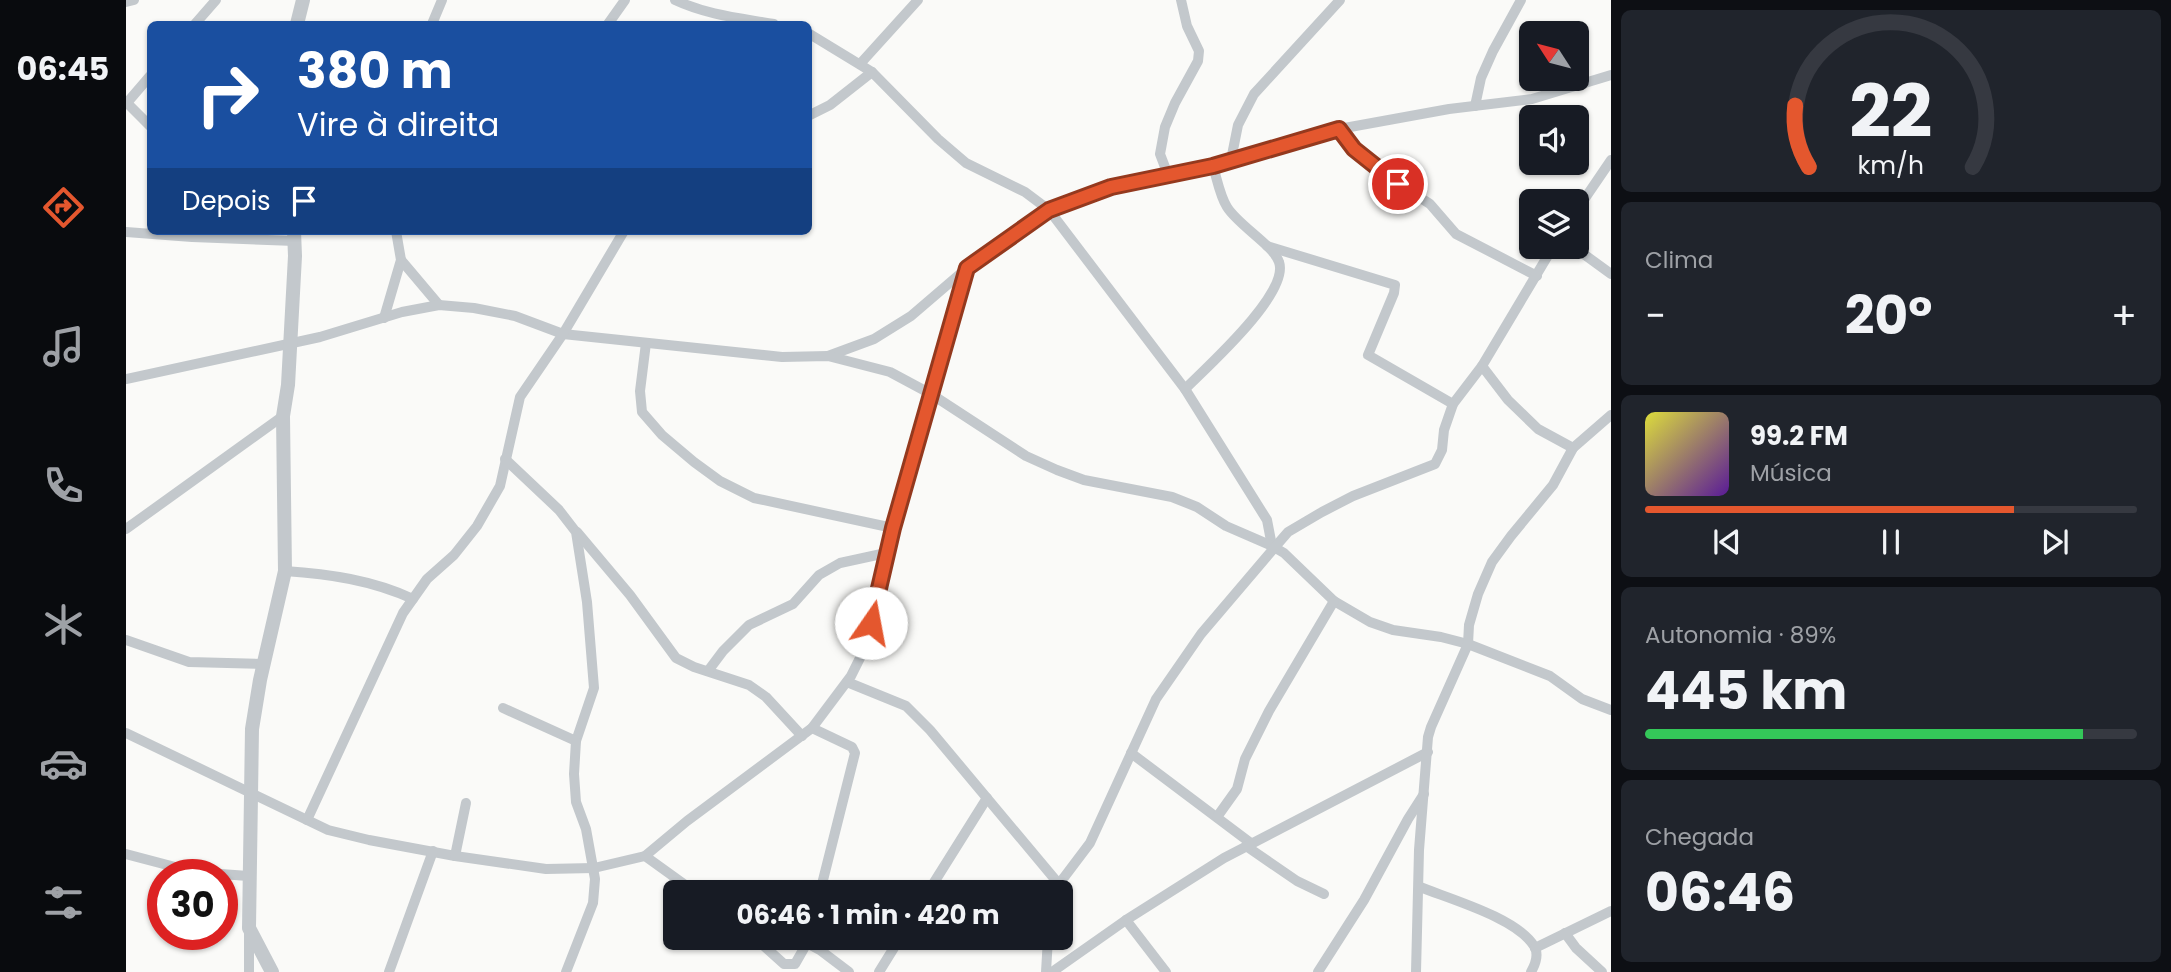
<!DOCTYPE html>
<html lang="pt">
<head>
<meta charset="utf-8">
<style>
	:root { --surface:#171b24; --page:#20242c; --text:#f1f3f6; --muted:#9ea1a6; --line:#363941; --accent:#e4572e }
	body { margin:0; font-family:Poppins,sans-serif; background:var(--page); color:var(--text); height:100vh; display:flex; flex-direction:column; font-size:26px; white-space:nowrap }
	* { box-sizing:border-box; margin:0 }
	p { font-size:23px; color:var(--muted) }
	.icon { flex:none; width:38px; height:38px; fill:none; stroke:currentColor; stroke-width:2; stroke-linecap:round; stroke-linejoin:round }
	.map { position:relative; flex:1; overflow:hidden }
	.drawer { display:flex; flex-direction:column; gap:10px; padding:10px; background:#0d0f14; width:560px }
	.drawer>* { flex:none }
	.guide { position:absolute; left:21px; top:21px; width:665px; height:214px; border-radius:10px; box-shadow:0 2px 5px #0004; background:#1a4fa0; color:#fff; overflow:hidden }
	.needle { width:46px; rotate:306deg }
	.buttons { position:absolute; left:1393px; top:21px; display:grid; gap:14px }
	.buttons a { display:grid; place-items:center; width:70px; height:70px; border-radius:10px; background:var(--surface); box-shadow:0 2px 5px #0004; font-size:35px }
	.speed { position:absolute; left:21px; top:859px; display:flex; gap:14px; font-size:35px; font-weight:700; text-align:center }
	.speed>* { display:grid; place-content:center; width:91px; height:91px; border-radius:50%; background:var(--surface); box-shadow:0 2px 5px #0004; line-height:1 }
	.speed .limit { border:10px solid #d22; background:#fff; color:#111 }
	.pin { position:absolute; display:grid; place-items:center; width:60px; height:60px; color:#fff; margin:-30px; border:4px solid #fff; border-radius:50%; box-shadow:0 2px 7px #0007 }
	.me { position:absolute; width:77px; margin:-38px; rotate:12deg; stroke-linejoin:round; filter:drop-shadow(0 0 5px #0008) }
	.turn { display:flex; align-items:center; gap:24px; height:147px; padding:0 35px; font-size:32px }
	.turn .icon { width:91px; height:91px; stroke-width:2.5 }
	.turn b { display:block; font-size:49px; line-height:60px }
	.then { display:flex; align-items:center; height:66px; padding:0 35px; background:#0003; gap:14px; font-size:26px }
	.big { font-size:52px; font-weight:700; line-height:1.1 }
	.drawer .card { flex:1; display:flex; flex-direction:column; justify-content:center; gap:10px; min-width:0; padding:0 24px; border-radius:10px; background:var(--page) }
	.drawer .dial { align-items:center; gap:0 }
	.dial svg { height:182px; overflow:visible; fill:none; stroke:var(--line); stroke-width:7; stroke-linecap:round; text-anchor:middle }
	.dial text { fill:var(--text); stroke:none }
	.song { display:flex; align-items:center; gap:21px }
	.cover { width:84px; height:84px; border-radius:10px; background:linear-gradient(135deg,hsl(60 70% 55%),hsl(270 70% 35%)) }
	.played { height:7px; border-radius:4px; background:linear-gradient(90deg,var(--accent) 75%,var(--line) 75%) }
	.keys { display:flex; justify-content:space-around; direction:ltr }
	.heat { display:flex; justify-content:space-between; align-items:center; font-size:38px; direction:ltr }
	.charge { height:10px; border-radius:5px; background:linear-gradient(90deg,#34c759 89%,var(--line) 0) }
	.trip { position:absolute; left:537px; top:880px; width:410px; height:70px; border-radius:10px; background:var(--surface); box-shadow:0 2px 5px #0004; font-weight:700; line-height:70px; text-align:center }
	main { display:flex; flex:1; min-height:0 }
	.tab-bar { display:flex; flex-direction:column; width:126px; justify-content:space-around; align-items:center; background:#090b0e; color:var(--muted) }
	.tab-bar .icon { width:49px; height:49px }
	.tab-bar .active { color:var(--accent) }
	.tab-bar b { font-size:32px; color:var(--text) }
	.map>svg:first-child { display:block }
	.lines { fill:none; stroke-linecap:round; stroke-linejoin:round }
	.minor { stroke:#c3c8cc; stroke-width:10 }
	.tertiary { stroke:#c3c8cc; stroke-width:14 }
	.route-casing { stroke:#94391e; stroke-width:18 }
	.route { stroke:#e4572e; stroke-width:12 }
</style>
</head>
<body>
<main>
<nav class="tab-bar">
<b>06:45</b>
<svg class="icon active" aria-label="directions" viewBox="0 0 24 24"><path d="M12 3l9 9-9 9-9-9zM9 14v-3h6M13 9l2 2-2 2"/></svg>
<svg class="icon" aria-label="music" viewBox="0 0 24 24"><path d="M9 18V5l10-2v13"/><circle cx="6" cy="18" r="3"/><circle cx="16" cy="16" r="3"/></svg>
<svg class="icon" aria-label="phone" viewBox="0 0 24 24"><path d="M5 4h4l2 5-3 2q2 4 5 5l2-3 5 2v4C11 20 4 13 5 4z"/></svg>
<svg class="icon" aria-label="climate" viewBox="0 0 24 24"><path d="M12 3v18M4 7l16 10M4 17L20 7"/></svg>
<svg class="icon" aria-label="car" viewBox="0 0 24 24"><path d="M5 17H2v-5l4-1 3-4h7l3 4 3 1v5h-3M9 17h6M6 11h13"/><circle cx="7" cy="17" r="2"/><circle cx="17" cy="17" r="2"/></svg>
<svg class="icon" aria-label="filters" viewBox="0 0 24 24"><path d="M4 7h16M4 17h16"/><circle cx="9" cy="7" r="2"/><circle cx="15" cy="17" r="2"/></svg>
</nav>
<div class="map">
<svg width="1485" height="972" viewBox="0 0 1485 972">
	<rect width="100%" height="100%" fill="#fafaf8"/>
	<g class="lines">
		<g class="minor">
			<path d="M549,0C581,15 614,18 648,24"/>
			<path d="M0,2L8,0"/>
			<path d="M69,24L90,0"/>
			<path d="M306,24L316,0"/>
			<path d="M482,24L499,0"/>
			<path d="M682,33L746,72L812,139L840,163L899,192L923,210L1059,389L1141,520L1146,546"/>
			<path d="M734,64L792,0"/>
			<path d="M1,103L24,126"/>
			<path d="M0,104L24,76"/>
			<path d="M1349,106L1355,78L1367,51L1395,0"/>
			<path d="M682,116L704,105L746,72"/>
			<path d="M1213,129L1228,149L1256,173L1304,204L1330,234L1411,276"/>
			<path d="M1105,160L1112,125L1128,94L1214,0"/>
			<path d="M1042,175L1034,154L1039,127L1049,103L1072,61L1073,51L1061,26L1055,0"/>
			<path d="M1451,210L1485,160"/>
			<path d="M0,232L66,237L169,241"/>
			<path d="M1141,246L1269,285L1268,293L1242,355L1327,404"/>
			<path d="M1448,247L1485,274"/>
			<path d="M275,260L313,305"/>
			<path d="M258,318L275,260L270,231"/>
			<path d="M520,343L514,391L516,412L536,435L568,462L594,481L628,498L767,528"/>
			<path d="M702,356L748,339L785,316L841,268L923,210L985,187L1087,166L1213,129L1323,109L1406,99L1485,75"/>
			<path d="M1356,366L1382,400L1412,429L1447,448"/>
			<path d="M0,379L194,337L276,312L313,305L348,308L389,316L437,334L656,357L702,356L764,372L805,394L900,456L931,470L958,480L1046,497L1071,507L1100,526L1146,546L1158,553L1208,601L1244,622L1267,630L1315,637L1342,644L1424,676L1456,699L1485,710"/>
			<path d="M1059,389C1081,367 1164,293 1153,262C1148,246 1112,225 1101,207C1094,196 1091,179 1087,166"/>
			<path d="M379,459L433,510L450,532L461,602L468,688L450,741L448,774L450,802L460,829L469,879L467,903L440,972"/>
			<path d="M0,529L157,416"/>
			<path d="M451,532L504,595L550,658L568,667L623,685L640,697L676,736"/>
			<path d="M159,571C203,574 246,580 287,599"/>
			<path d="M0,640L63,662L138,664"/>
			<path d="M582,671L597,651L623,625L667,604L693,575L714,563L760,553"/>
			<path d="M721,682L780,706L804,730L932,883"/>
			<path d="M377,708L450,741"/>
			<path d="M686,728L726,747L729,753L694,892"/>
			<path d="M0,733L202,830L243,840L329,856L420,869L468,868L519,856"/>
			<path d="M1005,753L1126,844"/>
			<path d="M1091,817L1111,789L1119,759L1143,711L1208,601"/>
			<path d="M181,820L277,613L301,579L328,555L351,526L374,486L394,397L437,334L498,231"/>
			<path d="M1120,846L1171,881L1198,894"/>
			<path d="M0,854L68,872L122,876"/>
			<path d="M329,856L340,803"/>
			<path d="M1294,887C1324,899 1391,918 1408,946C1413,954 1409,965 1405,972"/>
			<path d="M569,892L519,856L561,821L686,728L725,676L740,646L760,553L841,268"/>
			<path d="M802,892L861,798"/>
			<path d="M927,892L964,843L1030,699L1075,634L1149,547L1162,532L1196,512L1227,496L1309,464L1316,450L1318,430L1327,404L1356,366L1427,247"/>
			<path d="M1000,920L1040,972"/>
			<path d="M1439,933L1450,948L1476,972"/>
			<path d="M629,938L658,964H669L681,943L694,950L723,972"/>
			<path d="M1409,948L1485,911"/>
			<path d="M123,972V929"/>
			<path d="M263,972L307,851"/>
			<path d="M753,972L774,938"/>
			<path d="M920,972L922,938"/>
			<path d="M926,972L1000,920L1098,858L1302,752"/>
			<path d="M1192,972L1238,900L1282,819L1298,794"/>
			<path d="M1290,972L1293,850L1302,737L1305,727L1342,644L1343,625L1352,594L1366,562L1385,536L1427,485L1447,448L1485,415"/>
		</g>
		<g class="tertiary">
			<path d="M171,24L177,0"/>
			<path d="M146,972L123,928L126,729L134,680L159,571L157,416L162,385L169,256L168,231"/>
		</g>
	</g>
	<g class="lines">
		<defs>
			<path id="route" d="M745,623L767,528L841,268L923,210L985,187L1087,166L1213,129L1228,149L1272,184"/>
		</defs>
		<use href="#route" class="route-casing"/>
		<use href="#route" class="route"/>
	</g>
</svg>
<div class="buttons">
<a><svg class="needle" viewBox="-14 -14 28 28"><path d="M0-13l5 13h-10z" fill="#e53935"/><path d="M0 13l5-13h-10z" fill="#9ea1a6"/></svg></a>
<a><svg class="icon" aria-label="sound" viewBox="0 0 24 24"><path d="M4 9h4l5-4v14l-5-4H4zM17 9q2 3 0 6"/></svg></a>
<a><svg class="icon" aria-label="layers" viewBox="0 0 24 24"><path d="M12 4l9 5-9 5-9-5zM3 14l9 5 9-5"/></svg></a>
</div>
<div class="speed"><div class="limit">30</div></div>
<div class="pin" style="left:1272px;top:184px;background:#d93025"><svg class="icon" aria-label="arrive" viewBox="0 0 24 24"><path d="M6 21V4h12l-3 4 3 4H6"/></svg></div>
<svg class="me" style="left:745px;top:623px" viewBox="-20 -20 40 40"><circle r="19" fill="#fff"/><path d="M0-13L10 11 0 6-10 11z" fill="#e4572e"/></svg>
<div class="trip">06:46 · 1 min · 420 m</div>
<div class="guide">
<div class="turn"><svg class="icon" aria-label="right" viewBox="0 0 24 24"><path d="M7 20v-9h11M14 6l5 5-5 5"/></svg><div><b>380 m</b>Vire à direita</div></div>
<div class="then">Depois<svg class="icon" aria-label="arrive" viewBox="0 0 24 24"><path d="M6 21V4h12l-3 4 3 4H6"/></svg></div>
</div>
</div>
<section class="drawer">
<div class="card dial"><svg viewBox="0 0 100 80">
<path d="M14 69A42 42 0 1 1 86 69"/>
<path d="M14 69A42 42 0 0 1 8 42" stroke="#e4572e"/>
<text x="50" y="56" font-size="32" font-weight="700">22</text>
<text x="50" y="72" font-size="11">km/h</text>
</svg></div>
<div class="card"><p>Clima</p>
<div class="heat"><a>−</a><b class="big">20°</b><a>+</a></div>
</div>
<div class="card">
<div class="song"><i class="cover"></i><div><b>99.2 FM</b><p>Música</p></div></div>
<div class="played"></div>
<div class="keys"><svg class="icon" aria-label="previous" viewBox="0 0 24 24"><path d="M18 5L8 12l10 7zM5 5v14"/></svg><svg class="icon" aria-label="pause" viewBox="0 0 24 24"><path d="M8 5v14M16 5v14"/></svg><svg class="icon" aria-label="next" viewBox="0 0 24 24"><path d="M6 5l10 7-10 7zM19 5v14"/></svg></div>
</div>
<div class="card"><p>Autonomia · 89%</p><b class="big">445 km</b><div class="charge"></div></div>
<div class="card"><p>Chegada</p><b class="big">06:46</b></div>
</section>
</main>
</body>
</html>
